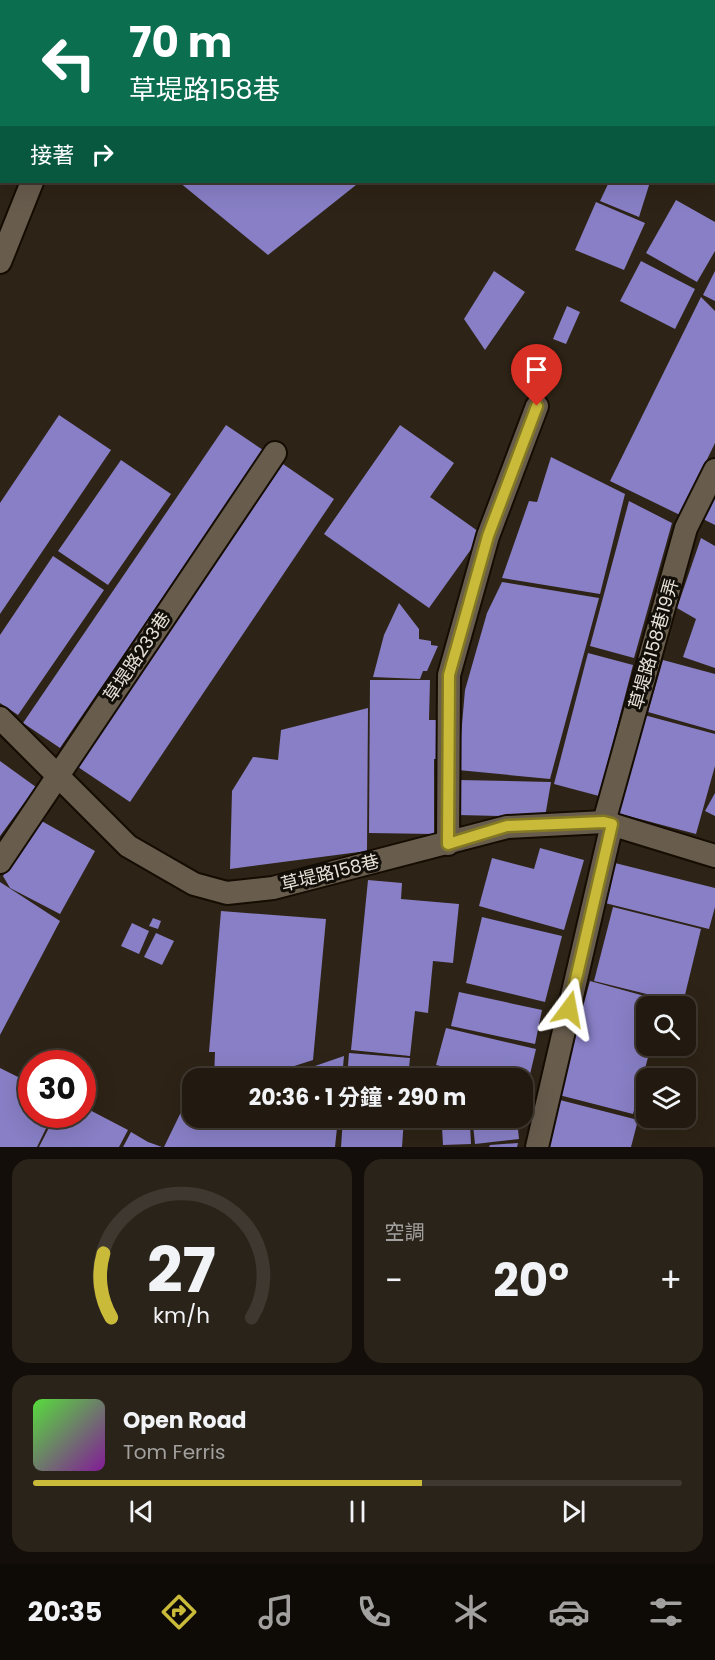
<!DOCTYPE html>
<html lang="zh-TW">
<head>
<meta charset="utf-8">
<style>
	:root { --surface:#221a10; --page:#2a2319; --text:#f1f3f6; --muted:#a2a19f; --line:#3f3830; --accent:#caba39 }
	body { margin:0; font-family:Poppins,"Noto Sans TC",sans-serif; background:var(--page); color:var(--text); height:100vh; display:flex; flex-direction:column; font-size:22px; white-space:nowrap }
	* { box-sizing:border-box; margin:0 }
	p { font-size:20px; color:var(--muted) }
	.icon { flex:none; width:33px; height:33px; fill:none; stroke:currentColor; stroke-width:2; stroke-linecap:round; stroke-linejoin:round }
	.map { position:relative; height:1147px; overflow:hidden }
	.details { display:flex; flex-direction:column; gap:12px; padding:12px; background:#130e09; flex:1 }
	.details>* { flex:none }
	.hud { position:absolute; left:0px; top:0px; width:716px; height:183px; box-shadow:0 6px 24px #0002,0 0 0 2px var(--line); background:#0b6e4f; color:#fff; overflow:hidden }
	.fabs { position:absolute; left:636px; top:996px; display:grid; gap:12px }
	.fabs a { display:grid; place-items:center; width:60px; height:60px; border-radius:12px; background:var(--surface); box-shadow:0 6px 24px #0002,0 0 0 2px var(--line); font-size:30px }
	.speed { position:absolute; left:18px; top:1050px; display:flex; gap:12px; font-size:30px; font-weight:700; text-align:center }
	.speed>* { display:grid; place-content:center; width:78px; height:78px; border-radius:50%; background:var(--surface); box-shadow:0 6px 24px #0002,0 0 0 2px var(--line); line-height:1 }
	.speed .limit { border:9px solid #d22; background:#fff; color:#111 }
	.pin { position:absolute; display:grid; place-items:center; width:51px; height:51px; color:#fff; margin:-62px -26px; border-radius:50% 50% 50% 0; rotate:-45deg; box-shadow:0 0 6px #0007 }
	.pin .icon { rotate:45deg }
	.me { position:absolute; width:66px; margin:-33px; rotate:13deg; stroke-linejoin:round; filter:drop-shadow(0 0 4px #0008) }
	.turn { display:flex; align-items:center; gap:21px; height:126px; padding:0 30px; font-size:27px }
	.turn .icon { width:78px; height:78px; stroke-width:2.5 }
	.turn b { display:block; font-size:42px; line-height:51px }
	.then { display:flex; align-items:center; height:57px; padding:0 30px; background:#0003; gap:12px; font-size:22px }
	.big { font-size:45px; font-weight:700; line-height:1.1 }
	.details .card { flex:1; display:flex; flex-direction:column; justify-content:center; gap:9px; min-width:0; padding:0 21px; border-radius:18px; background:var(--page) }
	.details .dial { align-items:center; gap:0 }
	.dial svg { height:156px; overflow:visible; fill:none; stroke:var(--line); stroke-width:7; stroke-linecap:round; text-anchor:middle }
	.dial text { fill:var(--text); stroke:none }
	.song { display:flex; align-items:center; gap:18px }
	.cover { width:72px; height:72px; border-radius:9px; background:linear-gradient(135deg,hsl(110 70% 55%),hsl(290 70% 35%)) }
	.played { height:6px; border-radius:3px; background:linear-gradient(90deg,var(--accent) 60%,var(--line) 60%) }
	.keys { display:flex; justify-content:space-around; direction:ltr }
	.heat { display:flex; justify-content:space-between; align-items:center; font-size:33px; direction:ltr }
	.details .tiles { flex:1; display:grid; gap:12px; grid-template-columns:1fr 1fr }
	.card:last-child { grid-column:span 2 }
	.trip { position:absolute; left:182px; top:1068px; width:351px; height:60px; border-radius:18px; background:var(--surface); box-shadow:0 6px 24px #0002,0 0 0 2px var(--line); font-weight:700; line-height:60px; text-align:center }
	.menu { display:flex; height:96px; justify-content:space-around; align-items:center; background:#0e0a06; color:var(--muted) }
	.menu .icon { width:42px; height:42px }
	.menu .current { color:var(--accent) }
	.menu b { font-size:27px; color:var(--text) }
	.map>svg:first-child { display:block }
	.lines { fill:none; stroke-linecap:round; stroke-linejoin:round }
	.stream { stroke:#18575e; stroke-width:5 }
	.building { fill:#887fc6 }
	.street-casing { stroke:#150c02; stroke-width:26 }
	.street { stroke:#685c4d; stroke-width:22 }
	.route-casing { stroke:#837925; stroke-width:15 }
	.route { stroke:#caba39; stroke-width:10 }
	.labels { text-anchor:middle; stroke-width:6; stroke-linejoin:round; paint-order:stroke }
	.street-label { font-size:18px; fill:#e7e1d8; stroke:#120e08 }
</style>
</head>
<body>
<div class="map">
<svg width="715" height="1147" viewBox="0 0 715 1147">
	<rect width="100%" height="100%" fill="#2d2316"/>
	<g class="lines">
		<path class="stream" d="M714,142H715"/>
	</g>
	<g class="building">
		<path d="M179,182H351L356,185L268,255Z"/>
		<path d="M609,182H650L639,217L600,201Z"/>
		<path d="M676,200L715,222V251L697,282L646,253Z"/>
		<path d="M596,202L645,223L624,270L575,250Z"/>
		<path d="M641,261L695,289L675,329L620,301Z"/>
		<path d="M494,271L525,292L485,350L464,319Z"/>
		<path d="M715,271V301L703,295Z"/>
		<path d="M701,297L715,311V443L680,515L610,481Z"/>
		<path d="M567,306L580,312L566,344L553,339Z"/>
		<path d="M59,415L111,450L0,614V503Z"/>
		<path d="M226,425L263,450L60,748L23,723Z"/>
		<path d="M400,425L454,463L430,497L482,534L429,608L324,534Z"/>
		<path d="M551,457L625,494L600,594L502,578L529,501L537,502Z"/>
		<path d="M121,460L171,494L108,585L58,551Z"/>
		<path d="M283,464L334,499L130,802L78,767Z"/>
		<path d="M715,491V525L701,518Z"/>
		<path d="M629,501L672,523L634,658L590,646Z"/>
		<path d="M701,538L715,546V668L683,657L696,619L677,608Z"/>
		<path d="M53,556L104,590L18,715L0,703V635Z"/>
		<path d="M502,582L599,598L550,779L458,770L465,690L487,613Z"/>
		<path d="M399,603L419,629V639L431,641V645L438,646L427,671H423L420,679L373,677L384,635Z"/>
		<path d="M588,653L633,665L599,796L554,784Z"/>
		<path d="M663,660L715,674V731L648,712Z"/>
		<path d="M370,680H430L429,720H442V759H434V834L369,833Z"/>
		<path d="M368,708L367,851L230,869L232,791L253,757L278,760L281,730Z"/>
		<path d="M644,715L715,734V766L696,834L617,813Z"/>
		<path d="M0,761L36,787L0,836Z"/>
		<path d="M459,780L551,782L545,817L458,815Z"/>
		<path d="M715,793V816L705,811Z"/>
		<path d="M38,819L95,851L60,914L10,888L3,876Z"/>
		<path d="M540,848L584,860L564,930L479,906L492,858L534,869Z"/>
		<path d="M615,863L715,888V907L709,929L605,903Z"/>
		<path d="M368,880L402,883L401,899L459,904L453,963L433,961L428,1013L415,1011L410,1056L351,1050Z"/>
		<path d="M0,882L60,921L0,1035Z"/>
		<path d="M613,907L701,929L683,1003L594,981Z"/>
		<path d="M221,911L326,919L313,1060L257,1078H214L215,1052H209Z"/>
		<path d="M482,917L562,936L545,1002L466,983Z"/>
		<path d="M153,918L161,921L158,929L149,926Z"/>
		<path d="M132,923L149,931L139,954L121,946Z"/>
		<path d="M156,933L174,941L162,965L144,957Z"/>
		<path d="M590,981L663,1001L662,1006H646V1046H651L633,1114L559,1095Z"/>
		<path d="M459,992L542,1010L535,1044L451,1026Z"/>
		<path d="M446,1028L536,1049L527,1087L522,1086V1078H493L436,1065Z"/>
		<path d="M349,1053L410,1058L408,1078H347Z"/>
		<path d="M344,1056L342,1078H280Z"/>
		<path d="M0,1068L32,1084V1114H53L37,1147H0Z"/>
		<path d="M192,1098V1118H338L335,1147H164L182,1110L186,1111Z"/>
		<path d="M560,1100L638,1120L631,1147H547Z"/>
		<path d="M82,1106L128,1130L119,1147H39L56,1114H82Z"/>
		<path d="M343,1118H404L402,1147H341Z"/>
		<path d="M517,1120L519,1139L475,1144L473,1125Z"/>
		<path d="M470,1125L471,1144L443,1145L442,1127Z"/>
		<path d="M131,1132L148,1142L162,1147H123Z"/>
		<path d="M518,1143L517,1147H489L490,1145Z"/>
	</g>
	<g class="lines">
		<defs>
			<g id="street">
				<path d="M88,2L89,0"/>
				<path d="M0,262L32,182"/>
				<path d="M0,718L128,846L194,884L227,893L273,888L507,827L604,822L715,856"/>
				<path d="M604,822L686,528L715,470"/>
				<path d="M448,844L449,675L488,536L537,406"/>
				<path d="M0,862L275,453"/>
				<path d="M537,1147L612,824"/>
			</g>
		</defs>
		<use href="#street" class="street-casing"/>
		<use href="#street" class="street"/>
	</g>
	<g class="lines">
		<defs>
			<path id="route" d="M537,406L488,536L449,675L448,844L507,826L604,822L612,824L569,1009"/>
		</defs>
		<use href="#route" class="route-casing"/>
		<use href="#route" class="route"/>
	</g>
	<g class="labels">
		<g class="street-label">
			<text transform="translate(654 644) rotate(-74)" y="6">草堤路158巷19弄</text>
			<text transform="translate(137 657) rotate(-56)" y="6">草堤路233巷</text>
			<text transform="translate(330 873) rotate(-14)" y="6">草堤路158巷</text>
		</g>
	</g>
</svg>
<div class="fabs">
<a><svg class="icon" aria-label="search" viewBox="0 0 24 24"><circle cx="10" cy="10" r="6"/><path d="M15 15l6 6"/></svg></a>
<a><svg class="icon" aria-label="layers" viewBox="0 0 24 24"><path d="M12 4l9 5-9 5-9-5zM3 14l9 5 9-5"/></svg></a>
</div>
<div class="speed"><div class="limit">30</div></div>
<div class="pin" style="left:537px;top:406px;background:#d93025"><svg class="icon" aria-label="arrive" viewBox="0 0 24 24"><path d="M6 21V4h12l-3 4 3 4H6"/></svg></div>
<svg class="me" style="left:569px;top:1009px" viewBox="-20 -20 40 40"><path d="M0-17L14 15 0 8-14 15z" fill="#caba39" stroke="#fff" stroke-width="4"/></svg>
<div class="trip">20:36 · 1 分鐘 · 290 m</div>
<div class="hud">
<div class="turn"><svg class="icon" aria-label="left" viewBox="0 0 24 24"><path d="M17 20v-9H6M10 6l-5 5 5 5"/></svg><div><b>70 m</b>草堤路158巷</div></div>
<div class="then">接著<svg class="icon" aria-label="right" viewBox="0 0 24 24"><path d="M7 20v-9h11M14 6l5 5-5 5"/></svg></div>
</div>
</div>
<section class="details">
<div class="tiles">
<div class="card dial"><svg viewBox="0 0 100 80">
<path d="M14 69A42 42 0 1 1 86 69"/>
<path d="M14 69A42 42 0 0 1 10 36" stroke="#caba39"/>
<text x="50" y="56" font-size="32" font-weight="700">27</text>
<text x="50" y="72" font-size="11">km/h</text>
</svg></div>
<div class="card"><p>空調</p>
<div class="heat"><a>−</a><b class="big">20°</b><a>+</a></div>
</div>
<div class="card">
<div class="song"><i class="cover"></i><div><b>Open Road</b><p>Tom Ferris</p></div></div>
<div class="played"></div>
<div class="keys"><svg class="icon" aria-label="previous" viewBox="0 0 24 24"><path d="M18 5L8 12l10 7zM5 5v14"/></svg><svg class="icon" aria-label="pause" viewBox="0 0 24 24"><path d="M8 5v14M16 5v14"/></svg><svg class="icon" aria-label="next" viewBox="0 0 24 24"><path d="M6 5l10 7-10 7zM19 5v14"/></svg></div>
</div>
</div>
</section>
<nav class="menu">
<b>20:35</b>
<svg class="icon current" aria-label="directions" viewBox="0 0 24 24"><path d="M12 3l9 9-9 9-9-9zM9 14v-3h6M13 9l2 2-2 2"/></svg>
<svg class="icon" aria-label="music" viewBox="0 0 24 24"><path d="M9 18V5l10-2v13"/><circle cx="6" cy="18" r="3"/><circle cx="16" cy="16" r="3"/></svg>
<svg class="icon" aria-label="phone" viewBox="0 0 24 24"><path d="M5 4h4l2 5-3 2q2 4 5 5l2-3 5 2v4C11 20 4 13 5 4z"/></svg>
<svg class="icon" aria-label="climate" viewBox="0 0 24 24"><path d="M12 3v18M4 7l16 10M4 17L20 7"/></svg>
<svg class="icon" aria-label="car" viewBox="0 0 24 24"><path d="M5 17H2v-5l4-1 3-4h7l3 4 3 1v5h-3M9 17h6M6 11h13"/><circle cx="7" cy="17" r="2"/><circle cx="17" cy="17" r="2"/></svg>
<svg class="icon" aria-label="filters" viewBox="0 0 24 24"><path d="M4 7h16M4 17h16"/><circle cx="9" cy="7" r="2"/><circle cx="15" cy="17" r="2"/></svg>
</nav>
</body>
</html>
